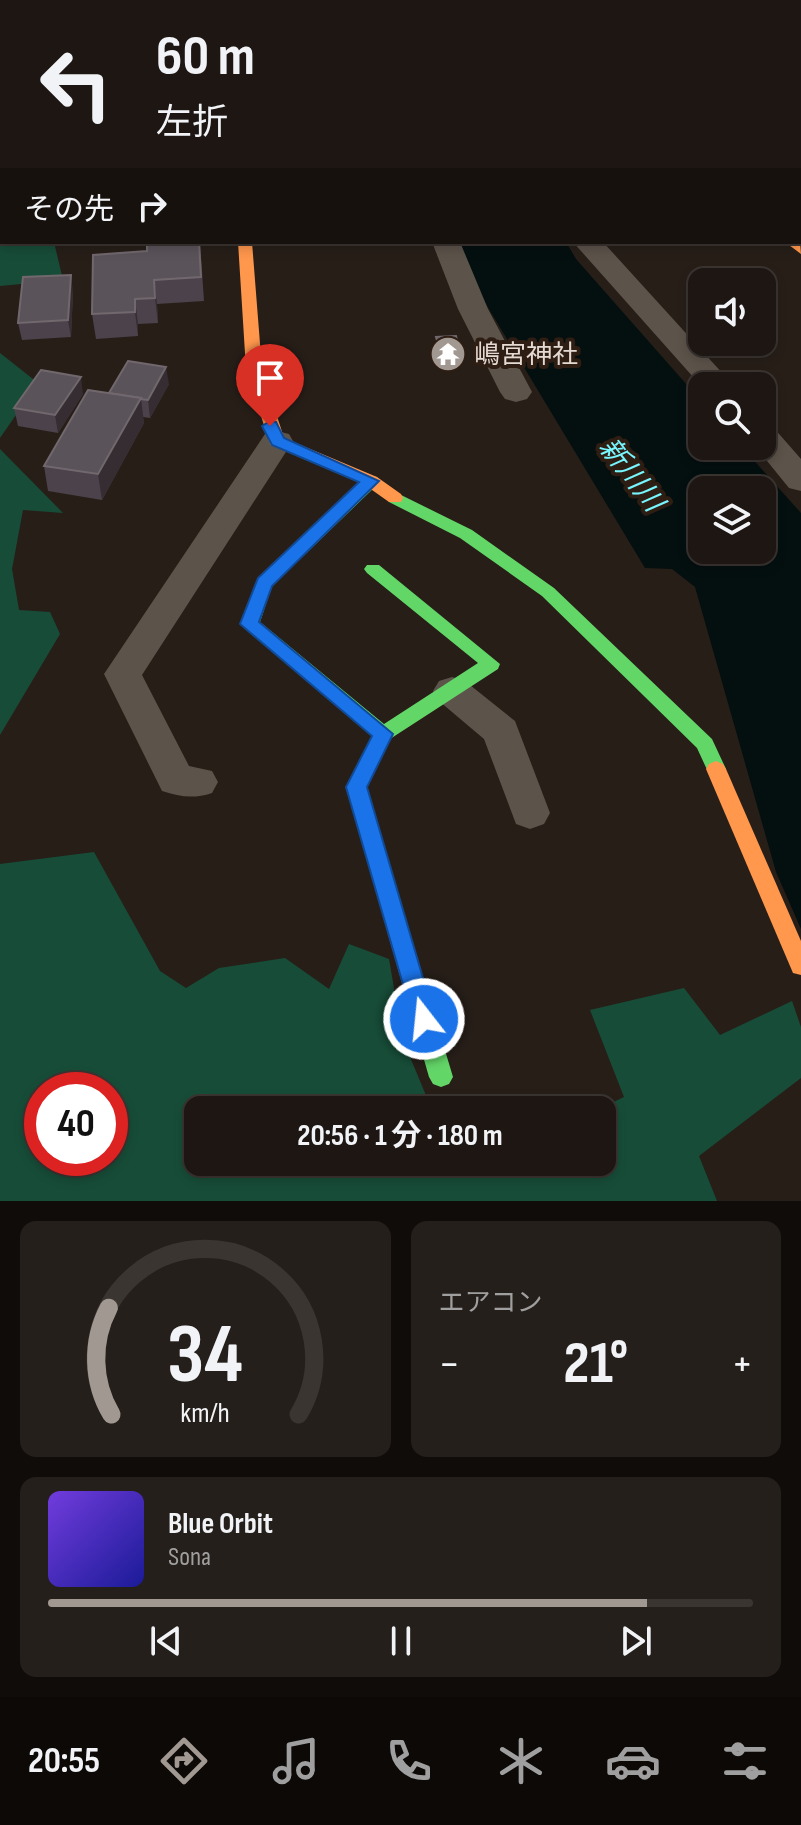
<!DOCTYPE html>
<html lang="ja">
<head>
<meta charset="utf-8">
<style>
	:root { --surface:#1d1612; --page:#251f1b; --text:#f1f3f6; --muted:#a09f9f; --line:#3b3532; --accent:#a29892 }
	body { margin:0; font-family:"Sofia Sans Condensed","Noto Sans JP",sans-serif; background:var(--page); color:var(--text); height:100vh; display:flex; flex-direction:column; font-size:30px; white-space:nowrap }
	* { box-sizing:border-box; margin:0 }
	p { font-size:26px; color:var(--muted) }
	.icon { flex:none; width:44px; height:44px; fill:none; stroke:currentColor; stroke-width:2; stroke-linecap:round; stroke-linejoin:round }
	.map { position:relative; height:1201px; overflow:hidden }
	.side { display:flex; flex-direction:column; gap:20px; padding:20px; background:#100c0a; flex:1 }
	.side>* { flex:none }
	.guide { position:absolute; left:0px; top:0px; width:802px; height:244px; box-shadow:0 4px 12px #0003,0 0 0 2px var(--line); background:#1d1612; color:var(--text); overflow:hidden }
	.fabs { position:absolute; left:688px; top:268px; display:grid; gap:16px }
	.fabs a { display:grid; place-items:center; width:88px; height:88px; border-radius:16px; background:var(--surface); box-shadow:0 4px 12px #0003,0 0 0 2px var(--line); font-size:40px }
	.speed { position:absolute; left:24px; top:1072px; display:flex; gap:16px; font-size:40px; font-weight:700; text-align:center }
	.speed>* { display:grid; place-content:center; width:104px; height:104px; border-radius:50%; background:var(--surface); box-shadow:0 4px 12px #0003,0 0 0 2px var(--line); line-height:1 }
	.speed .limit { border:12px solid #d22; background:#fff; color:#111 }
	.pin { position:absolute; display:grid; place-items:center; width:68px; height:68px; color:#fff; margin:-82px -34px; border-radius:50% 50% 50% 0; rotate:-45deg; box-shadow:0 0 8px #0007 }
	.pin .icon { rotate:45deg }
	.me { position:absolute; width:88px; margin:-44px; rotate:344deg; stroke-linejoin:round; filter:drop-shadow(0 0 6px #0008) }
	.turn { display:flex; align-items:center; gap:28px; height:168px; padding:0 24px; font-size:36px }
	.turn .icon { width:104px; height:104px; stroke-width:2.5 }
	.turn b { display:block; font-size:56px; line-height:68px }
	.then { display:flex; align-items:center; height:76px; padding:0 24px; background:#0003; gap:16px; font-size:30px }
	.big { font-size:60px; font-weight:700; line-height:1.1 }
	.side .card { flex:1; display:flex; flex-direction:column; justify-content:center; gap:12px; min-width:0; padding:0 28px; border-radius:16px; background:var(--page) }
	.side .dial { align-items:center; gap:0 }
	.dial svg { height:208px; overflow:visible; fill:none; stroke:var(--line); stroke-width:7; stroke-linecap:round; text-anchor:middle }
	.dial text { fill:var(--text); stroke:none }
	.song { display:flex; align-items:center; gap:24px }
	.cover { width:96px; height:96px; border-radius:12px; background:linear-gradient(135deg,hsl(260 70% 55%),hsl(240 70% 35%)) }
	.played { height:8px; border-radius:4px; background:linear-gradient(90deg,var(--accent) 85%,var(--line) 85%) }
	.keys { display:flex; justify-content:space-around; direction:ltr }
	.heat { display:flex; justify-content:space-between; align-items:center; font-size:44px; direction:ltr }
	.side .tiles { flex:1; display:grid; gap:20px; grid-template-columns:1fr 1fr }
	.card:last-child { grid-column:span 2 }
	.trip { position:absolute; left:184px; top:1096px; width:432px; height:80px; border-radius:16px; background:var(--surface); box-shadow:0 4px 12px #0003,0 0 0 2px var(--line); font-weight:700; line-height:80px; text-align:center }
	.menu { display:flex; height:128px; justify-content:space-around; align-items:center; background:#0c0907; color:var(--muted) }
	.menu .icon { width:56px; height:56px }
	.menu .current { color:var(--accent) }
	.menu b { font-size:36px; color:var(--text) }
	.map>svg:first-child { display:block }
	.green { fill:#174d38; fill-rule:evenodd }
	.water { fill:#040f10; fill-rule:evenodd }
	.lines { fill:none; stroke-linecap:round; stroke-linejoin:round }
	.street { fill:#5c534a; fill-rule:evenodd }
	.fast { fill:#63d668; fill-rule:evenodd }
	.slow { fill:#ff974d; fill-rule:evenodd }
	.jam { fill:#b3261e; fill-rule:evenodd }
	.wall { fill:#4b424b }
	.shaded-wall { fill:#352d31 }
	.building { fill:#5b535a; stroke:#71686d; stroke-width:2 }
	.route { fill:#1a73e8; stroke:#114b97; stroke-width:2 }
	.labels { text-anchor:middle; stroke-width:8; stroke-linejoin:round; paint-order:stroke }
	.poi-label { font-size:26px; fill:#e5dad3; stroke:#2d1d12; text-anchor:start }
	.water-label { font-size:28px; font-style:italic; fill:#78f6ff; stroke:#2d1d12 }
</style>
</head>
<body>
<div class="map">
<svg width="801" height="1201" viewBox="0 0 801 1201">
	<rect width="100%" height="100%" fill="#271e18"/>
	<g class="green">
		<path d="M0,179L2,242H54L63,280L0,286Z"/>
		<path d="M0,353L38,383L0,438Z"/>
		<path d="M0,449L63,513L23,510L12,569L19,610L50,612L60,634L0,735Z"/>
		<path d="M94,852L160,971L186,988L219,968L285,958L329,989L349,944L389,959L403,1040L432,1110H198V1162H453L458,1174L485,1162H602V1110H597L624,1097L590,1010L684,988L720,1035L792,1001L801,1027V1078L699,1156L717,1201H0V864ZM42,1090H110V1158H42Z"/>
	</g>
	<path class="water" d="M457,242H566L576,259L702,402V446H741L801,513V929L776,872L695,587L672,569L645,568L472,281ZM702,490H762V550H702Z"/>
	<g class="lines">
		<g class="street">
			<path d="M21,0H45L20,2Z"/>
			<rect x="234" y="0" width="24" height="2"/>
			<path d="M446,0H470L471,2H447Z"/>
			<rect x="800" y="201" width="1" height="16"/>
			<path d="M432,242H460L488,309L532,392L527,399L516,402L505,399L500,392L458,309Z"/>
			<path d="M573,242H603L734,386L702,387Z"/>
			<path d="M762,424L773,427L801,459V491L789,488L755,446H762Z"/>
			<path d="M277,431L289,434L293,441L142,675L189,766L212,771L218,782L212,793C194,799 180,797 162,791L104,674L265,434Z"/>
			<path d="M452,677L465,681L515,721L550,813L544,824L530,829L516,824L484,739L439,701L433,691L439,681Z"/>
		</g>
		<g class="fast">
			<path d="M371,476L377,477L379,481L377,485L272,586L260,622L384,724L478,663L367,573L364,569L367,565H379L500,664L498,669L390,739L366,787L453,1077L449,1084L441,1087L433,1084L429,1077L346,787L372,736L241,624L258,579L365,477Z"/>
			<path d="M395,492L472,530L554,588L712,739L726,769L723,774H709L697,748L542,596L460,538L389,502L387,498L389,494Z"/>
		</g>
		<g class="slow">
			<rect x="641" y="0" width="12" height="2"/>
			<path d="M238,242H252L262,369L284,438L377,477L401,494L403,498L401,502H389L365,485L271,445L269,441L246,369Z"/>
			<path d="M785,242H800L801,254Z"/>
			<path d="M716,761L723,764L726,769L801,941V975L793,973L790,966L706,769L709,764Z"/>
		</g>
		<rect class="jam" x="0" y="82" width="2" height="8"/>
	</g>
	<g class="wall">
		<path d="M658,0H712L701,2H658Z"/>
		<path d="M147,242H200L204,301L157,304L158,323L138,324V336L96,339L92,314L147,251Z"/>
		<path d="M73,292L71,337L22,340L18,323Z"/>
		<path d="M436,337L461,354V363L441,364L436,346Z"/>
		<path d="M169,384L150,418L143,417L144,423L102,500L48,491L44,466L109,393Z"/>
		<path d="M83,394L58,433L18,426L14,408Z"/>
	</g>
	<g class="shaded-wall">
		<path d="M689,0H712L701,2H689Z"/>
		<path d="M71,275L73,292L71,337L68,320Z"/>
		<path d="M154,280L157,304L158,323L155,298Z"/>
		<path d="M135,299L138,324V336L135,312Z"/>
		<path d="M166,367L169,384L150,418L148,400Z"/>
		<path d="M81,377L83,394L58,433L55,415Z"/>
		<path d="M141,398L144,423L102,500L98,474Z"/>
	</g>
	<g class="building">
		<path d="M147,242H199L201,277L154,280L155,298L135,299V312L92,314L93,255L147,251Z"/>
		<path d="M71,275L68,320L18,323L23,277Z"/>
		<path d="M456,336L461,354L441,355L436,337Z"/>
		<path d="M128,361L166,367L148,400L140,399L141,398L109,393Z"/>
		<path d="M41,370L81,377L55,415L14,408Z"/>
		<path d="M88,390L141,398L98,474L44,466Z"/>
	</g>
	<path class="route" d="M270,421L276,422L284,438L379,481L272,586L259,622L393,734L367,787L435,1019L432,1026L424,1029L416,1026L413,1019L346,787L372,736L240,624L258,578L359,482L272,445L262,426Z"/>
	<defs>
		<symbol id="temple-disc" viewBox="-11 -11 22 22"><circle r="9.5" fill="#a29892" stroke="#2d1d12"/><path d="M0-6L5-2H3V0L6.5 2.5H4V6H1.5V3h-3V6H-4V2.5H-6.5L-3 0V-2H-5Z" fill="#fff"/></symbol>
	</defs>
	<g fill-rule="evenodd">
		<use href="#temple-disc" x="428" y="334" width="40" height="40"/>
	</g>
	<g class="labels">
		<g class="poi-label">
			<text x="474" y="363">嶋宮神社</text>
		</g>
		<g class="water-label">
			<text transform="translate(632 474) rotate(52)" y="10">新川川</text>
		</g>
	</g>
</svg>
<div class="fabs">
<a><svg class="icon" aria-label="sound" viewBox="0 0 24 24"><path d="M4 9h4l5-4v14l-5-4H4zM17 9q2 3 0 6"/></svg></a>
<a><svg class="icon" aria-label="search" viewBox="0 0 24 24"><circle cx="10" cy="10" r="6"/><path d="M15 15l6 6"/></svg></a>
<a><svg class="icon" aria-label="layers" viewBox="0 0 24 24"><path d="M12 4l9 5-9 5-9-5zM3 14l9 5 9-5"/></svg></a>
</div>
<div class="speed"><div class="limit">40</div></div>
<div class="pin" style="left:270px;top:426px;background:#d93025"><svg class="icon" aria-label="arrive" viewBox="0 0 24 24"><path d="M6 21V4h12l-3 4 3 4H6"/></svg></div>
<svg class="me" style="left:424px;top:1019px" viewBox="-20 -20 40 40"><circle r="17" fill="#1a73e8" stroke="#fff" stroke-width="3"/><path d="M0-11L8 9 0 5-8 9z" fill="#fff"/></svg>
<div class="trip">20:56 · 1 分 · 180 m</div>
<div class="guide">
<div class="turn"><svg class="icon" aria-label="left" viewBox="0 0 24 24"><path d="M17 20v-9H6M10 6l-5 5 5 5"/></svg><div><b>60 m</b>左折</div></div>
<div class="then">その先<svg class="icon" aria-label="right" viewBox="0 0 24 24"><path d="M7 20v-9h11M14 6l5 5-5 5"/></svg></div>
</div>
</div>
<section class="side">
<div class="tiles">
<div class="card dial"><svg viewBox="0 0 100 80">
<path d="M14 69A42 42 0 1 1 86 69"/>
<path d="M14 69A42 42 0 0 1 13 28" stroke="#a29892"/>
<text x="50" y="56" font-size="32" font-weight="700">34</text>
<text x="50" y="72" font-size="11">km/h</text>
</svg></div>
<div class="card"><p>エアコン</p>
<div class="heat"><a>−</a><b class="big">21°</b><a>+</a></div>
</div>
<div class="card">
<div class="song"><i class="cover"></i><div><b>Blue Orbit</b><p>Sona</p></div></div>
<div class="played"></div>
<div class="keys"><svg class="icon" aria-label="previous" viewBox="0 0 24 24"><path d="M18 5L8 12l10 7zM5 5v14"/></svg><svg class="icon" aria-label="pause" viewBox="0 0 24 24"><path d="M8 5v14M16 5v14"/></svg><svg class="icon" aria-label="next" viewBox="0 0 24 24"><path d="M6 5l10 7-10 7zM19 5v14"/></svg></div>
</div>
</div>
</section>
<nav class="menu">
<b>20:55</b>
<svg class="icon current" aria-label="directions" viewBox="0 0 24 24"><path d="M12 3l9 9-9 9-9-9zM9 14v-3h6M13 9l2 2-2 2"/></svg>
<svg class="icon" aria-label="music" viewBox="0 0 24 24"><path d="M9 18V5l10-2v13"/><circle cx="6" cy="18" r="3"/><circle cx="16" cy="16" r="3"/></svg>
<svg class="icon" aria-label="phone" viewBox="0 0 24 24"><path d="M5 4h4l2 5-3 2q2 4 5 5l2-3 5 2v4C11 20 4 13 5 4z"/></svg>
<svg class="icon" aria-label="climate" viewBox="0 0 24 24"><path d="M12 3v18M4 7l16 10M4 17L20 7"/></svg>
<svg class="icon" aria-label="car" viewBox="0 0 24 24"><path d="M5 17H2v-5l4-1 3-4h7l3 4 3 1v5h-3M9 17h6M6 11h13"/><circle cx="7" cy="17" r="2"/><circle cx="17" cy="17" r="2"/></svg>
<svg class="icon" aria-label="filters" viewBox="0 0 24 24"><path d="M4 7h16M4 17h16"/><circle cx="9" cy="7" r="2"/><circle cx="15" cy="17" r="2"/></svg>
</nav>
</body>
</html>
